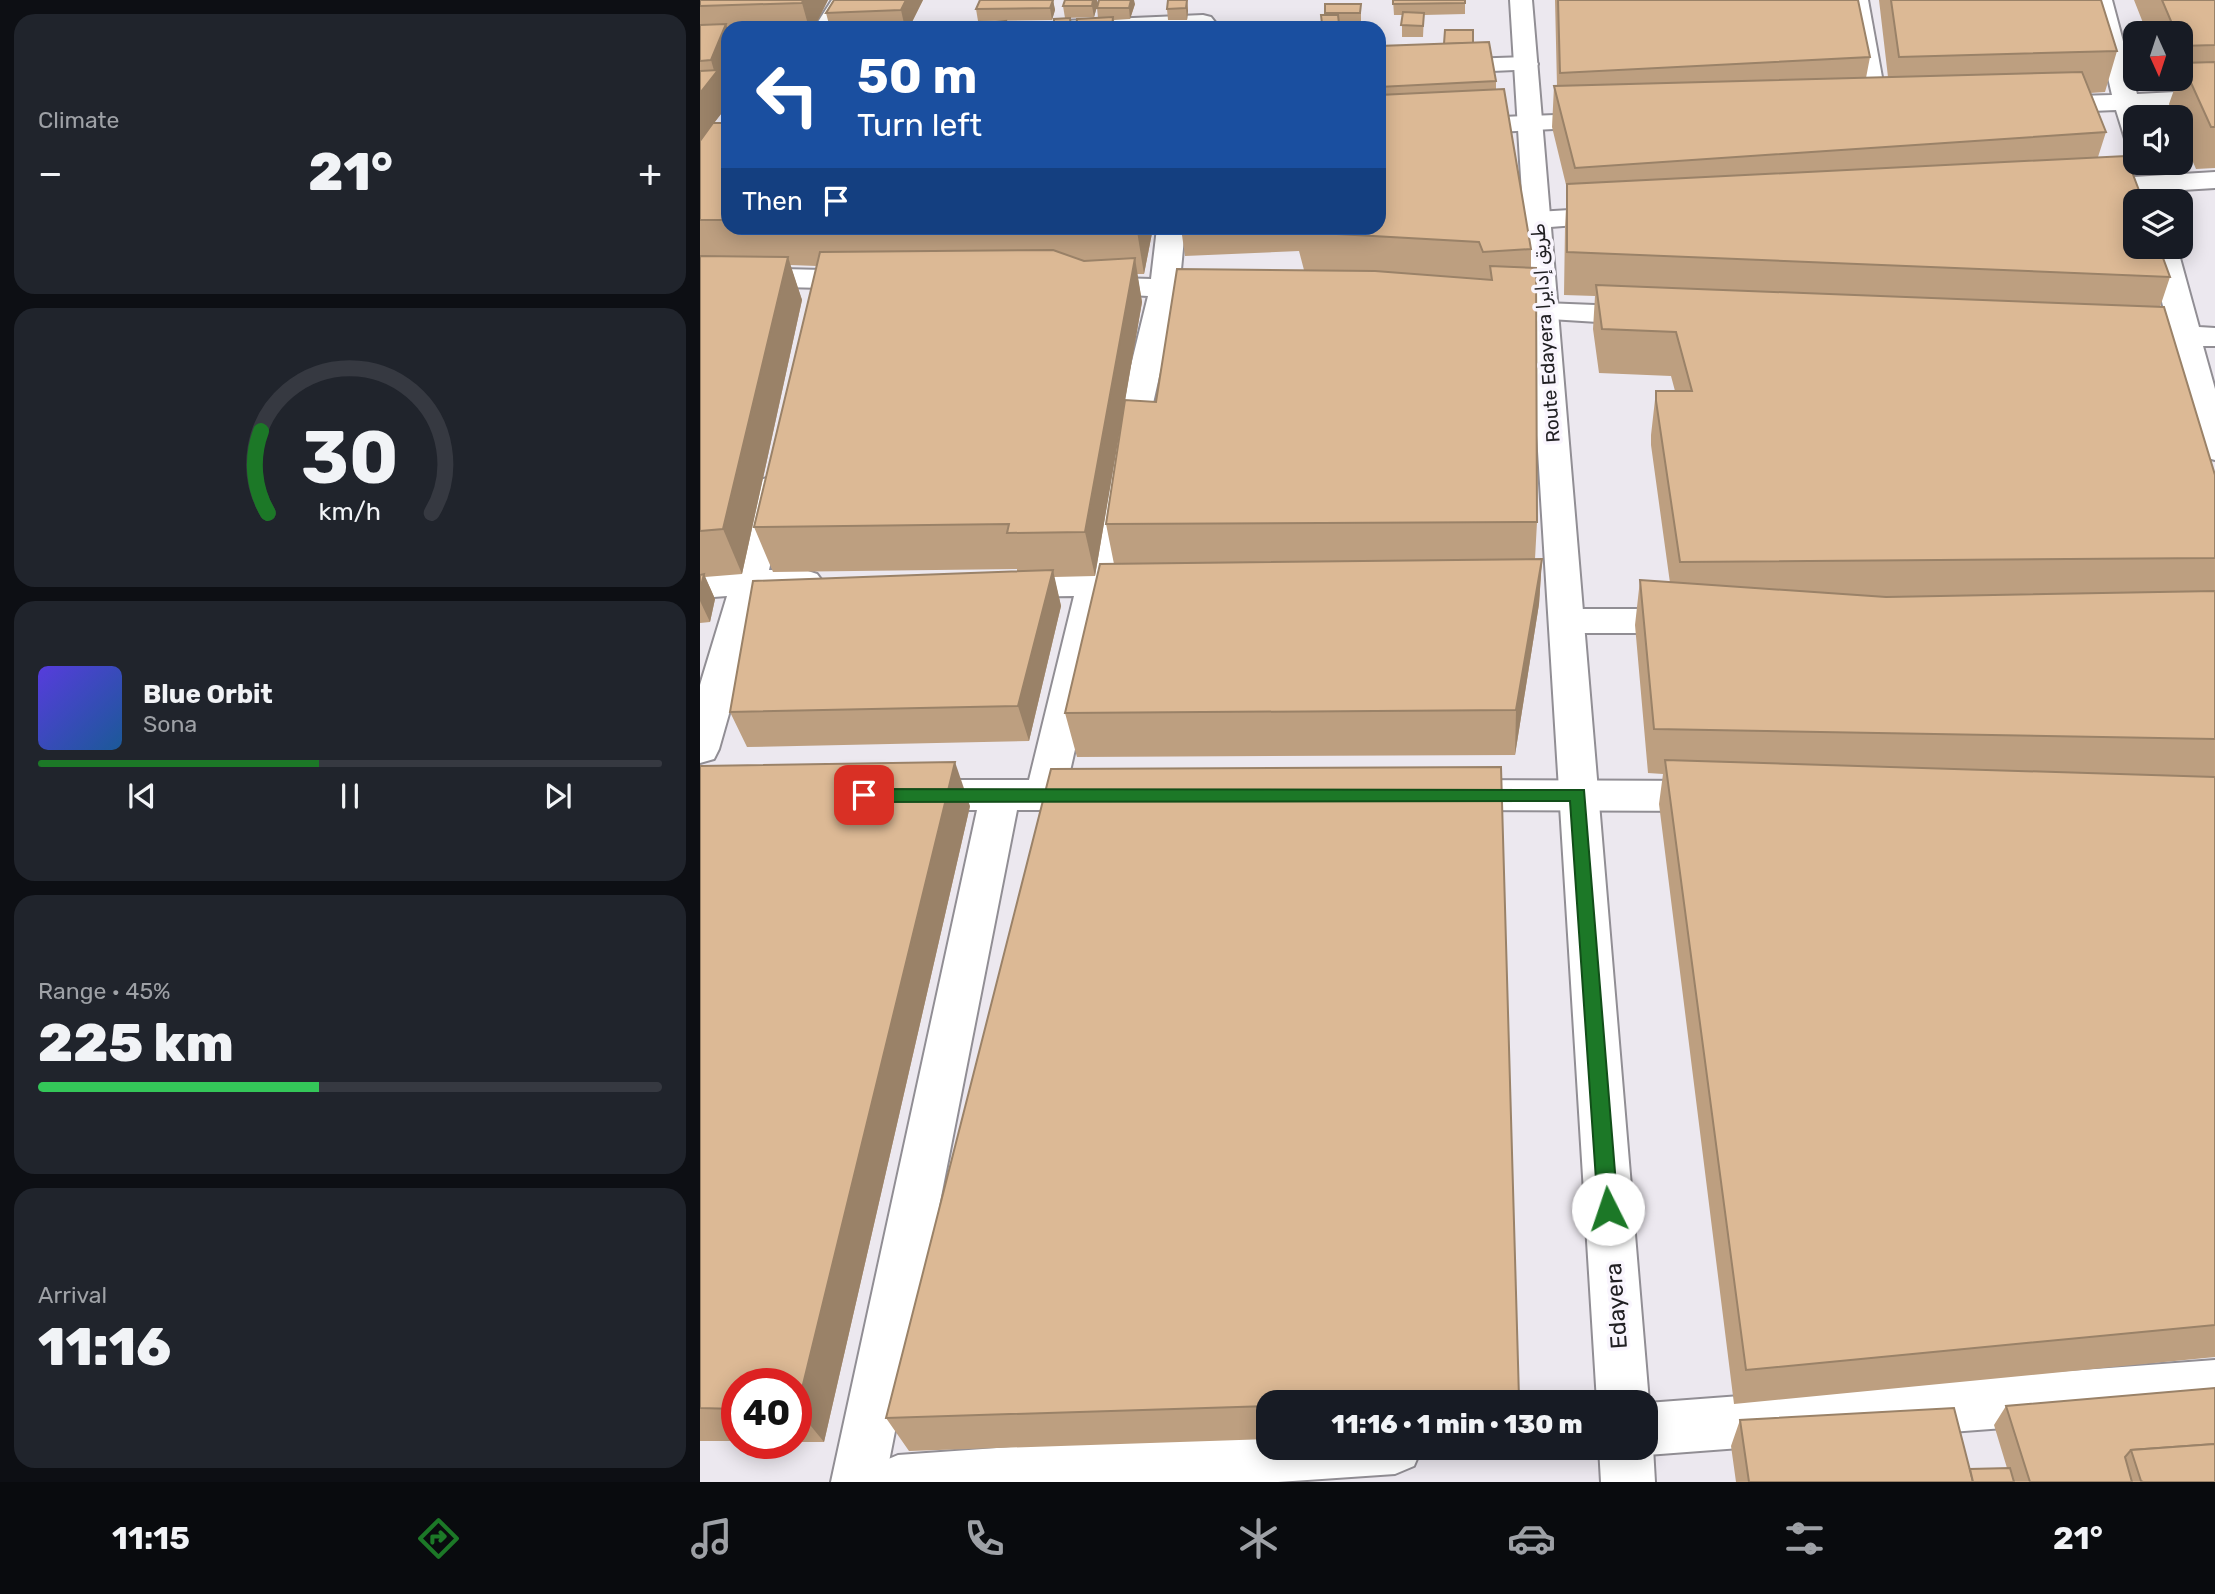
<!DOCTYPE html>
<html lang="en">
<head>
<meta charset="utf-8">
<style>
	:root { --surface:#171b24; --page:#20242c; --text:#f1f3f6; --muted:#9ea1a6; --line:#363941; --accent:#1c7827 }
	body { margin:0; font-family:Rubik,"Noto Sans Arabic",sans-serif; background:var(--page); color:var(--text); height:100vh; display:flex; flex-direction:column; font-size:26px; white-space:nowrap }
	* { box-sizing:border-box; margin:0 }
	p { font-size:23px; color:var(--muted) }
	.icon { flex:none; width:38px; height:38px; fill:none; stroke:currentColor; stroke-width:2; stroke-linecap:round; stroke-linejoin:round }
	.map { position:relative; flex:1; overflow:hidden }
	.drawer { display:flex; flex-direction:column; gap:14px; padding:14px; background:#0d0f14; width:700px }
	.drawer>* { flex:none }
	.guide { position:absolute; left:21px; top:21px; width:665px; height:214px; border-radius:21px; box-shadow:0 4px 18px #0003; background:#1a4fa0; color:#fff; overflow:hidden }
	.needle { width:46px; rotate:177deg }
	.controls { position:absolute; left:1423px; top:21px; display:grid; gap:14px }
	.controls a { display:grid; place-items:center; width:70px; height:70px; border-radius:14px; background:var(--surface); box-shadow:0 4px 18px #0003; font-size:35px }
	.speed { position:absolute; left:21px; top:1368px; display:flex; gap:14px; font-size:35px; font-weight:700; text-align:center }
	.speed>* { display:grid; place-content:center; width:91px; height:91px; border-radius:50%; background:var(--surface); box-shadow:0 4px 18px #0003; line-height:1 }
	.speed .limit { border:10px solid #d22; background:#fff; color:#111 }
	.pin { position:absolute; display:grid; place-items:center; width:60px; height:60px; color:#fff; margin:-30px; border-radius:14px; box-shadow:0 4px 10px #0006 }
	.me { position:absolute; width:77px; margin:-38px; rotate:356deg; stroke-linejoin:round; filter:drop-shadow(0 0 5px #0008) }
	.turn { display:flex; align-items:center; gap:24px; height:147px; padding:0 21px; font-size:32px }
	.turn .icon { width:91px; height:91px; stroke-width:2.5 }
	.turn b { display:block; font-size:49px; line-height:60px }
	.then { display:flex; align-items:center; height:66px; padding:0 21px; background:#0003; gap:14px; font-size:26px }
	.big { font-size:52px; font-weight:800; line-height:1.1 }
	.drawer .tile { flex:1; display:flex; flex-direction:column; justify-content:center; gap:10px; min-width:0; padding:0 24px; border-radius:21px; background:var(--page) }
	.drawer .dial { align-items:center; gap:0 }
	.dial svg { height:182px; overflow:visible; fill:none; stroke:var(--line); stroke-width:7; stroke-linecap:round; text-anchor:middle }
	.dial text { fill:var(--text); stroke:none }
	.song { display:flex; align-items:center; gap:21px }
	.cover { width:84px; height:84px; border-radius:10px; background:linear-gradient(135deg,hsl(250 70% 55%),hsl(210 70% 35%)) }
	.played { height:7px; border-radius:4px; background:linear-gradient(90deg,var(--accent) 45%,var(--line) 45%) }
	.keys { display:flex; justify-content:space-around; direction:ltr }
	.heat { display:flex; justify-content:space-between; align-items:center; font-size:38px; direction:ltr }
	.charge { height:10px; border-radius:5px; background:linear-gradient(90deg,#34c759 45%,var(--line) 0) }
	.trip { position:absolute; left:556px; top:1390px; width:402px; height:70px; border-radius:21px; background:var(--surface); box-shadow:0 4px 18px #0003; font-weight:800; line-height:70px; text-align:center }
	.tab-bar { display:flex; height:112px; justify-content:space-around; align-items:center; background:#090b0e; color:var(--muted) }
	.tab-bar .icon { width:49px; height:49px }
	.tab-bar .selected { color:var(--accent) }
	.tab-bar b { font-size:32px; color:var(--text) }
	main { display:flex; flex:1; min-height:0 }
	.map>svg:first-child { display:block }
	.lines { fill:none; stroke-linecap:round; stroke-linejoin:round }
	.minor-casing { stroke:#918e94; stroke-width:4 }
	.tertiary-casing { stroke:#918e94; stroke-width:4 }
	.minor { fill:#fff; fill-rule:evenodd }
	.tertiary { fill:#fff; fill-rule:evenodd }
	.wall { fill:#bd9f80 }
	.shaded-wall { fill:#9a8268 }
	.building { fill:#dcb995; stroke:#9a8268; stroke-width:2 }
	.route { fill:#1c7827; stroke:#124e19; stroke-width:2 }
	.labels { text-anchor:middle; stroke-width:7; stroke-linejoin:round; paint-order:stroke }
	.far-street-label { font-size:19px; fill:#212023; stroke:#f9f5fd }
	.street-label { font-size:23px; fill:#212023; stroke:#f9f5fd }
</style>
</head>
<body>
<main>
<section class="drawer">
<div class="tile"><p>Climate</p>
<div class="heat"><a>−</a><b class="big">21°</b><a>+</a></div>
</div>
<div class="tile dial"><svg viewBox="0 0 100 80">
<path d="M14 69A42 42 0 1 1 86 69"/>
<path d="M14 69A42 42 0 0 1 11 33" stroke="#1c7827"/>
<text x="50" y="56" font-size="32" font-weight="700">30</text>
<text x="50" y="72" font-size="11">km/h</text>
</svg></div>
<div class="tile">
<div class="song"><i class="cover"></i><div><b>Blue Orbit</b><p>Sona</p></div></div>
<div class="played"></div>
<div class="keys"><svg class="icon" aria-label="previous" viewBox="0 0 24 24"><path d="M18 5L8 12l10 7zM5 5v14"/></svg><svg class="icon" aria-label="pause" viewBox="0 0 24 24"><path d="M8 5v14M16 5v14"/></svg><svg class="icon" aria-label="next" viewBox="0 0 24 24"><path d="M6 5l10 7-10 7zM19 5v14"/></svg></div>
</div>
<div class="tile"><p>Range · 45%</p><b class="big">225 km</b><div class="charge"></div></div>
<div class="tile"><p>Arrival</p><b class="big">11:16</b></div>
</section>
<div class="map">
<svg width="1515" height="1482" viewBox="0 0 1515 1482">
	<rect width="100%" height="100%" fill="#ece8ef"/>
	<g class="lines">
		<defs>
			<g id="minor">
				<path d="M132,0H154L138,28H114Z"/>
				<path d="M1146,0H1168L1188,110L1184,115L1175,118L1166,115L1162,110Z"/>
				<path d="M1390,0H1412L1437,94L1515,90V106L1441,109L1443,117H1435V145L1426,142L1416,110L1342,113L1333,110L1329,105L1333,100L1342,97L1412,95Z"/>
				<path d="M503,15L511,17L515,22L514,28H351L355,23L363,21Z"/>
				<path d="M826,57L835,59L838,64L835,69L679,76V62Z"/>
				<path d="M904,113L913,116L917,121L913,126L679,138V122Z"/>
				<path d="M1515,172V188L1384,196L1374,194L1371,188L1374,182L1384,180Z"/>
				<path d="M919,207L929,209L933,215L929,221L837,228L827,226L823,220L827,214L837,212Z"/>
				<path d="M457,228H485L480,280L536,284L541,290L536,296L526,299L477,297L415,572H448L460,576L466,584L460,592L448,596H410L368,780H396L410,784L416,795L410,806L396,810H317L185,1482H131L277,810H215L201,806L195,795L201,784L215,780H329L374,596L305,597L293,593L287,585L293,577L305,573H380L448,296L377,292L373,286L377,280L387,277L451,279Z"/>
				<path d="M1449,247H1477L1499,327L1515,328V346H1503L1515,389V460L1504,457L1499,450L1473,345L1408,340L1404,334L1408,328L1419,325L1468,327Z"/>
				<path d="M0,267L165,271L175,274L179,280L175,286L165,289L0,285Z"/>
				<path d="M844,303L946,307L956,310L961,316L956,322L946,325L834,318L829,312L834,306Z"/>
				<path d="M71,477L83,480L88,488L69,570H105L117,574L123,582L117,590L105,594H63L19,749L14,759L0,763V685L27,596L0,598V574L34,571L54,488L59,480Z"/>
				<path d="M867,609H988L1001,612L1006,621L1001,630L988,633H867L854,630L849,621L854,612Z"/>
				<path d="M751,780L1012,781L1026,785L1032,796L1026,807L1012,811L751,810L737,806L731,795L737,784Z"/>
				<path d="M1515,1360V1412L947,1455L928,1447H947V1403Z"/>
			</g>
			<g id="tertiary">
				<path d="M810,0H832L949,1402L947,1408V1402H897Z"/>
				<path d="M569,1429V1447H722L714,1466L695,1474L578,1482H171L179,1463L198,1455Z"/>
				<path d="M947,1433L953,1447L955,1482H901L899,1447H947Z"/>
			</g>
		</defs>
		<use href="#minor" class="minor-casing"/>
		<use href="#tertiary" class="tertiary-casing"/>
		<use href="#minor" class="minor"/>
		<use href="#tertiary" class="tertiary"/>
	</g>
	<g class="wall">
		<path d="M0,0H128L114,28H28V60L21,78L28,99V122L24,111L27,106L14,123H28V228H453L444,274H437L442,302L425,400L456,402L604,270L599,251L485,256L481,228H679V46L773,43L796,81V90L831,249V268L837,522L835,559H842L839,604L815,755L377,757L365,713L414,564L406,524L422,416L395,576L354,577L361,606L329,741L47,747L30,712L317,572V569L73,572L54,527L117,266L90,265L102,300L42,574L5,577L15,599L10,622L0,623Z"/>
		<path d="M223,0L210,26L251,24L252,28H130L126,13Z"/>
		<path d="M280,0H353L355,10L352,20L278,21L276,9Z"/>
		<path d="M487,0L488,11L487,20H468L467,9Z"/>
		<path d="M693,0H765V14L724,15L723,37H702V15H694Z"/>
		<path d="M855,0H1158L1170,57L1166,78L1188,77L1179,0H1401L1417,51L1405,92L1390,93L1406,132L1398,157L1470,277L1460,307L1515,475V1357L1034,1404L959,804L963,774L948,773L935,625L940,580L970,583L951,445V435L956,391H975L971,376L899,373L893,329L895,296L864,295L865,227L867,189L852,127L854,86H857Z"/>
		<path d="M1434,0H1515V168L1496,169L1480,132V117H1474L1469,104L1475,87H1467L1464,79H1480V33H1447Z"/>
		<path d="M398,3L394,17L365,18L363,6Z"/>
		<path d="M435,4L430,19L414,20L415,28H376L398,18L397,8Z"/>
		<path d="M625,4H661V24L639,25V28H622L621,15H625Z"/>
		<path d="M0,766L270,806L124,1442H96V1384H37V1441H0Z"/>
		<path d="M801,767L818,1402H569V1439L209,1451L186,1418Z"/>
		<path d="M1515,1388V1482H1036L1031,1446L1040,1420L1270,1469L1307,1468L1294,1425L1306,1406Z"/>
	</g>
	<g class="shaded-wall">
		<path d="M103,0H128L114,28H109L102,3Z"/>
		<path d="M206,0H223L209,28H205L201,10Z"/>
		<path d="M353,0L355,10L352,20L350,8Z"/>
		<path d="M393,0H397L398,3L394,17L392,6Z"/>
		<path d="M431,0H434L435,4L430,19L429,8Z"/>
		<path d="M487,0L488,11L487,20L486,8Z"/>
		<path d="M26,24L28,30V60L21,78L28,99V105L0,141V93L15,74L11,60Z"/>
		<path d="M437,228H453L444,274L437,231Z"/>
		<path d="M88,257L102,300L42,574L23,529Z"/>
		<path d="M435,258L442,302L395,576L385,532Z"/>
		<path d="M842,559L839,604L815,755L816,710Z"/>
		<path d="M353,570L361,606L329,741L318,706Z"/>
		<path d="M4,574L15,599L10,622L0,601V590Z"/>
		<path d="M255,762L270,806L124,1442L97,1409Z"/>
	</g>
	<g class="building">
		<path d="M0,0H103L102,3L0,6Z"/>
		<path d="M134,0H206L201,10L126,13Z"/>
		<path d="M280,0H353L350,8L276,9Z"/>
		<path d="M365,0H393L392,6H363Z"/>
		<path d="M399,0H431L429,8H397Z"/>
		<path d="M468,0H487L486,8L467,9Z"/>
		<path d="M693,0H765V3L693,4Z"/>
		<path d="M858,0H1158L1170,57L860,73Z"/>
		<path d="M1191,0H1401L1417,51L1199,57Z"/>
		<path d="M1462,0H1515V45L1481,46L1480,33H1476Z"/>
		<path d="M625,4H661L660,13H625Z"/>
		<path d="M703,12L724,13L723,26L701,25Z"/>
		<path d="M621,15H638L639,24H622Z"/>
		<path d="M413,17L412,28H376L377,19Z"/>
		<path d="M370,18L371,28H354V19Z"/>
		<path d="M306,21L304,28H294L296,22Z"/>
		<path d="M26,24L11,60L0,61V25Z"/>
		<path d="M251,24V28H203V26Z"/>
		<path d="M745,30H773V43L744,44Z"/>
		<path d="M789,42L796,81L679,87V46Z"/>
		<path d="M1515,62V127H1511L1482,63Z"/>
		<path d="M18,70L0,93V71Z"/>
		<path d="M1382,72L1406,132L875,168L854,86Z"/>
		<path d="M804,89L831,249L783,252L779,242L602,232L601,228H679V95Z"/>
		<path d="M13,123H28V220H0V141Z"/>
		<path d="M1426,156L1443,201H1435V247H1459L1470,277L867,252V184Z"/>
		<path d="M295,228H437V231Z"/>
		<path d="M353,250L384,261L435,258L385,532L307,533L309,524L54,527L120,252Z"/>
		<path d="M0,256L88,257L23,529L0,531Z"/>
		<path d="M790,266L836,268L837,522L406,524L425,400L456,402L477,269L675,271L792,280Z"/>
		<path d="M896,285L1464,307L1515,475V558L980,562L956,401V391H992L976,332L902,329Z"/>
		<path d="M842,559L816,710L365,713L400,564Z"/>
		<path d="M353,570L318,706L30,712L53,581Z"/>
		<path d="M4,574L0,590V575Z"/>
		<path d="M940,580L1186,597L1515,591V739L954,729Z"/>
		<path d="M965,760L1515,777V1325L1046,1370Z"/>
		<path d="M255,762L97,1409H96V1384H37V1409L0,1408V766Z"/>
		<path d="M801,767L819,1398L713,1402H569V1406L186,1418L351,769Z"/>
		<path d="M1515,1388V1444L1431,1450L1425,1457L1432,1482H1330L1306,1406Z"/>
		<path d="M1254,1408L1273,1482H1049L1040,1420Z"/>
		<path d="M1515,1444V1482H1443L1441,1481L1431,1450Z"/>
		<path d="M1310,1468L1314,1482H1273L1270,1469Z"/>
	</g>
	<path class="route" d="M164,789L884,790L918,1209L915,1215L908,1218L901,1215L898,1209L870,801L164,802L156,795Z"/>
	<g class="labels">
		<g class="far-street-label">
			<text transform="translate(845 333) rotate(-94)" y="7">Route Edayera طريق إدايرا</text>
		</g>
		<g class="street-label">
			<text transform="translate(916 1306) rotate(-94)" y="8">Edayera</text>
		</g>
	</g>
</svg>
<div class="controls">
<a><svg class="needle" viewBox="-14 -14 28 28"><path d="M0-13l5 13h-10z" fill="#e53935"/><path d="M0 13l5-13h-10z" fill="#9ea1a6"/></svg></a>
<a><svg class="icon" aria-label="sound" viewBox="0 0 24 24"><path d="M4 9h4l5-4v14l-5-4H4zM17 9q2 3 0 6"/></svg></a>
<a><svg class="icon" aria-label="layers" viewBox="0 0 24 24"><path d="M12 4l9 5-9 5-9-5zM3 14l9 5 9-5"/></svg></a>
</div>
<div class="speed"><div class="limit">40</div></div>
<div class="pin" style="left:164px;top:795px;background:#d93025"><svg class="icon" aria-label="arrive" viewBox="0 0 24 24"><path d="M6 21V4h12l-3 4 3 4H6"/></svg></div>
<svg class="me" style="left:908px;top:1209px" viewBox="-20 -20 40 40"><circle r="19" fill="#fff"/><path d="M0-13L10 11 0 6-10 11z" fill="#1c7827"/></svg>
<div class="trip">11:16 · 1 min · 130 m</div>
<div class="guide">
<div class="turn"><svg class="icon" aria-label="left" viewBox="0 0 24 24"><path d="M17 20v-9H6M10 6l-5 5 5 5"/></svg><div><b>50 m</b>Turn left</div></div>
<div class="then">Then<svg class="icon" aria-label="arrive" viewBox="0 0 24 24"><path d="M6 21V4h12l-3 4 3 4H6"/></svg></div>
</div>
</div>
</main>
<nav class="tab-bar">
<b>11:15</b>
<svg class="icon selected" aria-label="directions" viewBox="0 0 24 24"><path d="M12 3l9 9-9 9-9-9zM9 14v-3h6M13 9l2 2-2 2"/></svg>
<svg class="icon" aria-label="music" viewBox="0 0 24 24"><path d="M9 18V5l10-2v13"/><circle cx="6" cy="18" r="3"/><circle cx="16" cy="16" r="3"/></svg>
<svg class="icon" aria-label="phone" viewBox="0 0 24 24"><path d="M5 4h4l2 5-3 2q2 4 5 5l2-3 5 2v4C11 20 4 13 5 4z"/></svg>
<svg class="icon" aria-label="climate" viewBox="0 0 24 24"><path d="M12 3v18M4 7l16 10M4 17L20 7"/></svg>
<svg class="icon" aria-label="car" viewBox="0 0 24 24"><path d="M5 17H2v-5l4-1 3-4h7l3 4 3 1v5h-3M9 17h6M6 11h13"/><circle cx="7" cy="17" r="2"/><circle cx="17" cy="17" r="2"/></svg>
<svg class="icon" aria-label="filters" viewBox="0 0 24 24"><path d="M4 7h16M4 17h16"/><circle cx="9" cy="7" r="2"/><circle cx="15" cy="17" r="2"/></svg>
<b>21°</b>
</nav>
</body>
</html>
